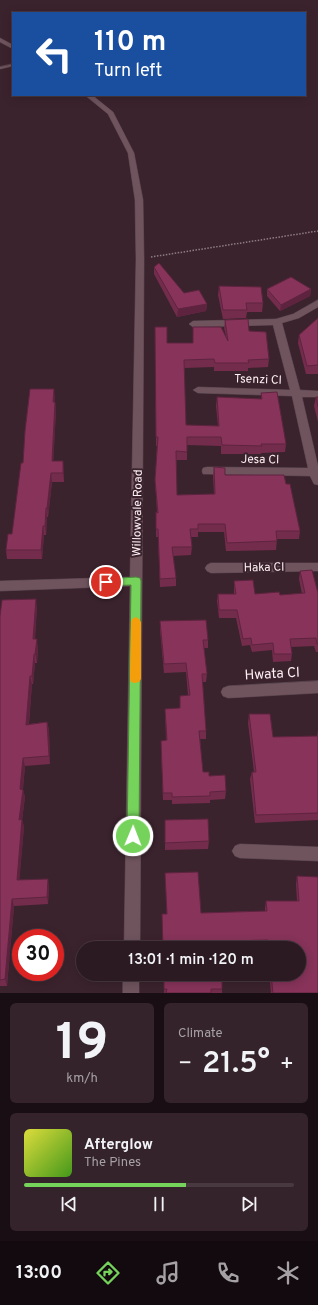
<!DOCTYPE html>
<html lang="en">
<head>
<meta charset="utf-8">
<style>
	:root { --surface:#2c1a22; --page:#34232a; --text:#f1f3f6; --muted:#a6a1a5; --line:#483840; --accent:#75d25b }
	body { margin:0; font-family:Overpass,sans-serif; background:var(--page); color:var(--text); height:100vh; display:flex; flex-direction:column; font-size:15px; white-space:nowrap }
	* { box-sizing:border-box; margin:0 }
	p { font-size:13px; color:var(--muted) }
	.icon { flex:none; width:22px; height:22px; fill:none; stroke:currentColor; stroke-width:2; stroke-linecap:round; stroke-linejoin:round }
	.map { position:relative; height:993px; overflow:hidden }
	.details { display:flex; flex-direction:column; gap:10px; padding:10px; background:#180e13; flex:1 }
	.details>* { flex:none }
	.guide { position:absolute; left:12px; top:12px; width:294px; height:84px; border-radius:0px; box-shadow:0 2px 10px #0003,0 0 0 1px var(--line); background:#1a4fa0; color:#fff; overflow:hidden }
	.speed { position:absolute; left:12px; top:929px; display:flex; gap:8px; font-size:20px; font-weight:700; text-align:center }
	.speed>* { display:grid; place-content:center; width:52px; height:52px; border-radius:50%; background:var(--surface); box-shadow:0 2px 10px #0003,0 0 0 1px var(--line); line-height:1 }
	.speed .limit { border:6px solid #d22; background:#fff; color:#111 }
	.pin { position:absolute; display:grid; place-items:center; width:34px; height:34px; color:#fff; margin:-17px; border:2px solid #fff; border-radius:50%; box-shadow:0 1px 4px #0007 }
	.me { position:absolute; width:44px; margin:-22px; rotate:1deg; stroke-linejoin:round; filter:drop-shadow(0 0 3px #0008) }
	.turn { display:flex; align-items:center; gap:14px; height:84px; padding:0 16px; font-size:18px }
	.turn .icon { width:52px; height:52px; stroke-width:2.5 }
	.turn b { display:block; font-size:28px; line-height:34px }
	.big { font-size:30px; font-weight:600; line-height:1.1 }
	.details .tile { flex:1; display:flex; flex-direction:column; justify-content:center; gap:6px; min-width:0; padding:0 14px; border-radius:6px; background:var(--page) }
	.details .dial { align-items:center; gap:0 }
	.dial b { font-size:52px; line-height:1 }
	.song { display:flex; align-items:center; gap:12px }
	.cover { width:48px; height:48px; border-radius:6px; background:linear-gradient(135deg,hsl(60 70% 55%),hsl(100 70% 35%)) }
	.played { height:4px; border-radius:2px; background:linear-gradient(90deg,var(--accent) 60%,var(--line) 60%) }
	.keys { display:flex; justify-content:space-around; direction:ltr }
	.heat { display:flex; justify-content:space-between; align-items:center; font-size:22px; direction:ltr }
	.details .tiles { flex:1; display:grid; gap:10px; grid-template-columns:1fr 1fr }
	.tile:last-child { grid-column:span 2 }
	.trip { position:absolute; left:76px; top:941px; width:230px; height:40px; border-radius:20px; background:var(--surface); box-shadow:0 2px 10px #0003,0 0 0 1px var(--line); font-weight:600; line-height:40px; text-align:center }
	.menu { display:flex; height:64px; justify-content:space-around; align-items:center; background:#120a0e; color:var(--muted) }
	.menu .icon { width:28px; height:28px }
	.menu .current { color:var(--accent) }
	.menu b { font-size:18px; color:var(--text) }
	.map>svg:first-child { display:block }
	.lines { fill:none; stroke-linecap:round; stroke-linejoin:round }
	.service-casing { stroke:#56434b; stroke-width:1 }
	.minor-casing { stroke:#56434b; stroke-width:1 }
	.path { stroke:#8f7c83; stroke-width:1.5; stroke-dasharray:1.5 1.5; stroke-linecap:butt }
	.service { fill:#6f545e; fill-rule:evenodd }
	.minor { fill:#6f545e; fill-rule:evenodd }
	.wall { fill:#742c4d }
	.shaded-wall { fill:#5e243f }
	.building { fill:#87335a; stroke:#5e243f }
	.route { fill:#75d25b; stroke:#4c883b }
	.slow { fill:#f59e0b }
	.labels { text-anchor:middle; stroke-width:4; stroke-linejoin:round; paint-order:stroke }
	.street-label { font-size:12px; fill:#fef1f5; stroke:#3b232d }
	.near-street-label { font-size:14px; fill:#fef1f5; stroke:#3b232d }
</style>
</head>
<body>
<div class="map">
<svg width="318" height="993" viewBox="0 0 318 993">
	<rect width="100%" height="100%" fill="#3b232d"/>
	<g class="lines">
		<defs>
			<path id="service" d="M13,64V66L0,69V67Z"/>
			<g id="minor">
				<path d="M0,38L13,45V49L0,42Z"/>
				<path d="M85,95H92L113,112L134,153L143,200L144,259L140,948H124L130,586L0,591V581L130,577L136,259L135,200L128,153L108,114Z"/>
				<path d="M318,300V307L299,318L282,323L300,390L318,391V397H302L318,466V485L314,484L310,476L203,474L202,471L203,468L207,467L308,468L292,396L198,393L193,390L198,387L290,390L273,325L193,327L189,324L193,321L276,319L293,314Z"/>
				<path d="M211,563H318V571L211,573L207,571L205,568L207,565Z"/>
				<path d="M318,681V693L228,698L223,696L221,692L223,688L228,686Z"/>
				<path d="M240,844L318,847V861L240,858L235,856L232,851L235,846Z"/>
				<rect x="123" y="974" width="16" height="19"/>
			</g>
		</defs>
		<use href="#service" class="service-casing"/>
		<use href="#minor" class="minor-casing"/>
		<path class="path" d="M151,257L318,231"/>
		<use href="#service" class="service"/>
		<use href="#minor" class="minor"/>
	</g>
	<g class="wall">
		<path d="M154,267L184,293L207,304L206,311L177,317L154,274Z"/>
		<path d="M219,286L263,303L262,312H247L246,318L223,319L218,295Z"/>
		<path d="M267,289H311L310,296L280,311L267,296Z"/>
		<path d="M318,318V374H306L298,343L299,335Z"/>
		<path d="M225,320L249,331L269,359L268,367L248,368V371H214V367L184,368L186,425L218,426L216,406L217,397L261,399V393L286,444L285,452L261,453V454H221V446L187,445V460H176L177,495L214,494L213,476L214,467L225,475L286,484L300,531L299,539H277L276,550L226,551L224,532H198V537H191L192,547L191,555L173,556L176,578V586L160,587L158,537H156V512L157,513L155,480L157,446H156L155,327L167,343H193V327L226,336L224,328Z"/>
		<path d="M55,397L54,402H55L56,411L53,461L64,470V482H52L48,517H47L46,535H44L42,559H7L6,550L12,534L23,463Z"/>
		<path d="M316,397H318V422L314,406Z"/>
		<path d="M300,571L318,593V652H316L314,646L291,647L292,654L291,661L273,662L272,650L252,652L250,645L242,646L236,618H219L217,601L218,594H234V581L255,594L280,595L302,594L299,579Z"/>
		<path d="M37,607L35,639L38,648L37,663H35L33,684H32L29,724L47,722L49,730L50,764L25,766L23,789V790L25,797L22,820L24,827L19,880L49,886L48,904L14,906L7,986H0V616Z"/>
		<path d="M160,621L208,640V648H204L207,674L206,682H202L206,731V739H200L203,772L209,776L226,791L225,799L210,800V803L172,804V800H163L161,749L166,740L165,709L180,708V696L188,695L186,672L164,673L160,630Z"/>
		<path d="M249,714L273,737L317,736L318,730V820L255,823L250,779L252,772H254L248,723Z"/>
		<path d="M165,820L209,841L208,849L165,850Z"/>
		<path d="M165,873L201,913L265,911V908L266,901H297L296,884L297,876L318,993H271L269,974H299V948H267V947L233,948H163L167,914Z"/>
		<path d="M164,974H227V975H222V993H164Z"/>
	</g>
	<g class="shaded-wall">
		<path d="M311,289L310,296L280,311L281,305Z"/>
		<path d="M207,304L206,311L177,317L178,309Z"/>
		<path d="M54,389L55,397L54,411L53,402Z"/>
		<path d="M55,402L56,411L53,470L52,461Z"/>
		<path d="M63,461L64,470V482L63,473Z"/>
		<path d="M51,473L52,482L48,517L47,508Z"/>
		<path d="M46,508L47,517L46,535L45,526Z"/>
		<path d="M43,526L44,535L42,559L41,550Z"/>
		<path d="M36,599L37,607L34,648L33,639Z"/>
		<path d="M37,639L38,648L37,663L35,654Z"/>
		<path d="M34,654L35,663L33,684L32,676Z"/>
		<path d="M30,676L32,684L28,733L26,725Z"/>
		<path d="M47,722L49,730L50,764L49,756Z"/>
		<path d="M23,758L25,766L22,797L20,789Z"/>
		<path d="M23,790L25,797L22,820L24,827L19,887L17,880L19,820Z"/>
		<path d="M48,879L49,886L48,904L47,897Z"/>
		<path d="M12,899L14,906L7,986L5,979Z"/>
	</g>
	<g class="building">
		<path d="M159,263L184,293L199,290L207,304L178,309L154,267Z"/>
		<path d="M291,277L311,289L281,305L267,289Z"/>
		<path d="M219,286L261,287L263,303H246L247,310H223Z"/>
		<path d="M318,318V365L307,366L299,335Z"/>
		<path d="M248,319L249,331L266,332L269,359L248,360L249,363H215L214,359L184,360L186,425L219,426L217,397L262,399L261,393L277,392L286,444H261L262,446L222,445L221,437H187V452L176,451L177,495L215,494L214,467L225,468V475H284L286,484H290L300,531H276L277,541L227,543L225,524H198V529H190L192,547H172L176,578L160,579L158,529H156V512L158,513L155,480L158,437H156L155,327H167V343H193V327H221L228,341L225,320Z"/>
		<path d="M30,389H54L53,402H55L52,461H63V473H51L47,508H46L45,526H43L41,550H6L8,534H12L21,463H23L25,431Z"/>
		<path d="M316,397H318V407Z"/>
		<path d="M312,570L318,593V644H317L316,638L290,639L292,654H274L273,643L252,645L251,638L243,639L237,610H219L218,594H236L234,581L253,580L255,594L279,592L280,595L305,593L300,571Z"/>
		<path d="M36,599L33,639H37L35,654H34L32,676H30L26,725L47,722L49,756L23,758L20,789L23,790L19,820L22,819L17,880L48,879L47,897L12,899L5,979L0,980V616L2,600Z"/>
		<path d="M206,620L208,640H203L207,674H202L206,731H199L203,772H209V776L225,775L226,791L210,792V796L172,797V793H163L161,741L167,740L165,709L180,708V696L190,695L186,663L164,664L160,621Z"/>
		<path d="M249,714H270L273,737L318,736V813L256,815L252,772H256Z"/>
		<path d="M208,819L209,841L165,843V820Z"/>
		<path d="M198,872L201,913L267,911L266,901H299L297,876L318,877V993H273L271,974H299V948H269L268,940L233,941V945H227V948H163L162,914H167L165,873Z"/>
		<path d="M164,974H222V989H211V993H166L167,989H164Z"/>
	</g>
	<path class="route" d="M136,577L140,578L141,581L139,836L137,841L133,842L129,841L127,836L131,585L106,586L102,585L101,582L102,580L106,579Z"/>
	<path class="slow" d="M136,617L139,619L141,622V679L139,682L135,683L131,682L130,679L131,622L132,619Z"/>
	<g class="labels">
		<g class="street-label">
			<text transform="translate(258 379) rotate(2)" y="4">Tsenzi Cl</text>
			<text transform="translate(260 459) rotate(1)" y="4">Jesa Cl</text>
			<text transform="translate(137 513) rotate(-89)" y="4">Willowvale Road</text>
			<text transform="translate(264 567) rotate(-1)" y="4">Haka Cl</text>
		</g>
		<g class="near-street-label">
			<text transform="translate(272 673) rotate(-3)" y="5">Hwata Cl</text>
		</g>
	</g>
</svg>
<div class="speed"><div class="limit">30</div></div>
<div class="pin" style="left:106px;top:582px;background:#d93025"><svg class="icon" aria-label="arrive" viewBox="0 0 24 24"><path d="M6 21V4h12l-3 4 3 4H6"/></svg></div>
<svg class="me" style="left:133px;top:836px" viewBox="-20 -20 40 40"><circle r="17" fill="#75d25b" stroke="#fff" stroke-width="3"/><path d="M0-11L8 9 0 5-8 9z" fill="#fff"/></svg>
<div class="trip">13:01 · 1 min · 120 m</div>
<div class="guide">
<div class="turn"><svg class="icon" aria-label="left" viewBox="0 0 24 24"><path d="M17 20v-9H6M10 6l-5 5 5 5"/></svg><div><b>110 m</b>Turn left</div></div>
</div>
</div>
<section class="details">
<div class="tiles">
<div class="tile dial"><b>19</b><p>km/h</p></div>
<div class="tile"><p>Climate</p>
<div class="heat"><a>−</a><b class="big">21.5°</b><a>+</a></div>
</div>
<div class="tile">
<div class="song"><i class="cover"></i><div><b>Afterglow</b><p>The Pines</p></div></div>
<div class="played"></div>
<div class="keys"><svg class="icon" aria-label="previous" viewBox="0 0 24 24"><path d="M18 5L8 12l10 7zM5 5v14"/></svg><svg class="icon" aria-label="pause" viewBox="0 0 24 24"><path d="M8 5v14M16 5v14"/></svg><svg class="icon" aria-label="next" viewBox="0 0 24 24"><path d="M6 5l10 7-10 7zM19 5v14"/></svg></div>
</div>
</div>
</section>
<nav class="menu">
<b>13:00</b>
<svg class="icon current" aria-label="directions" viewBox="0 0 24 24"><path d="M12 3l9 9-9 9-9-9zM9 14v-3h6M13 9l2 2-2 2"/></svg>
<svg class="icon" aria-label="music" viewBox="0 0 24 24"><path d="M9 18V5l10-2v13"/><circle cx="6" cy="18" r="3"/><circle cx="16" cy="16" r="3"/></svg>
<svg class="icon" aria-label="phone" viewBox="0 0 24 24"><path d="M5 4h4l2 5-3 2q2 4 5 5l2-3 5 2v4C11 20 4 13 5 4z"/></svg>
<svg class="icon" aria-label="climate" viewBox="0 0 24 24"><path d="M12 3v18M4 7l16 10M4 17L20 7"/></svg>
</nav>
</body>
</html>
